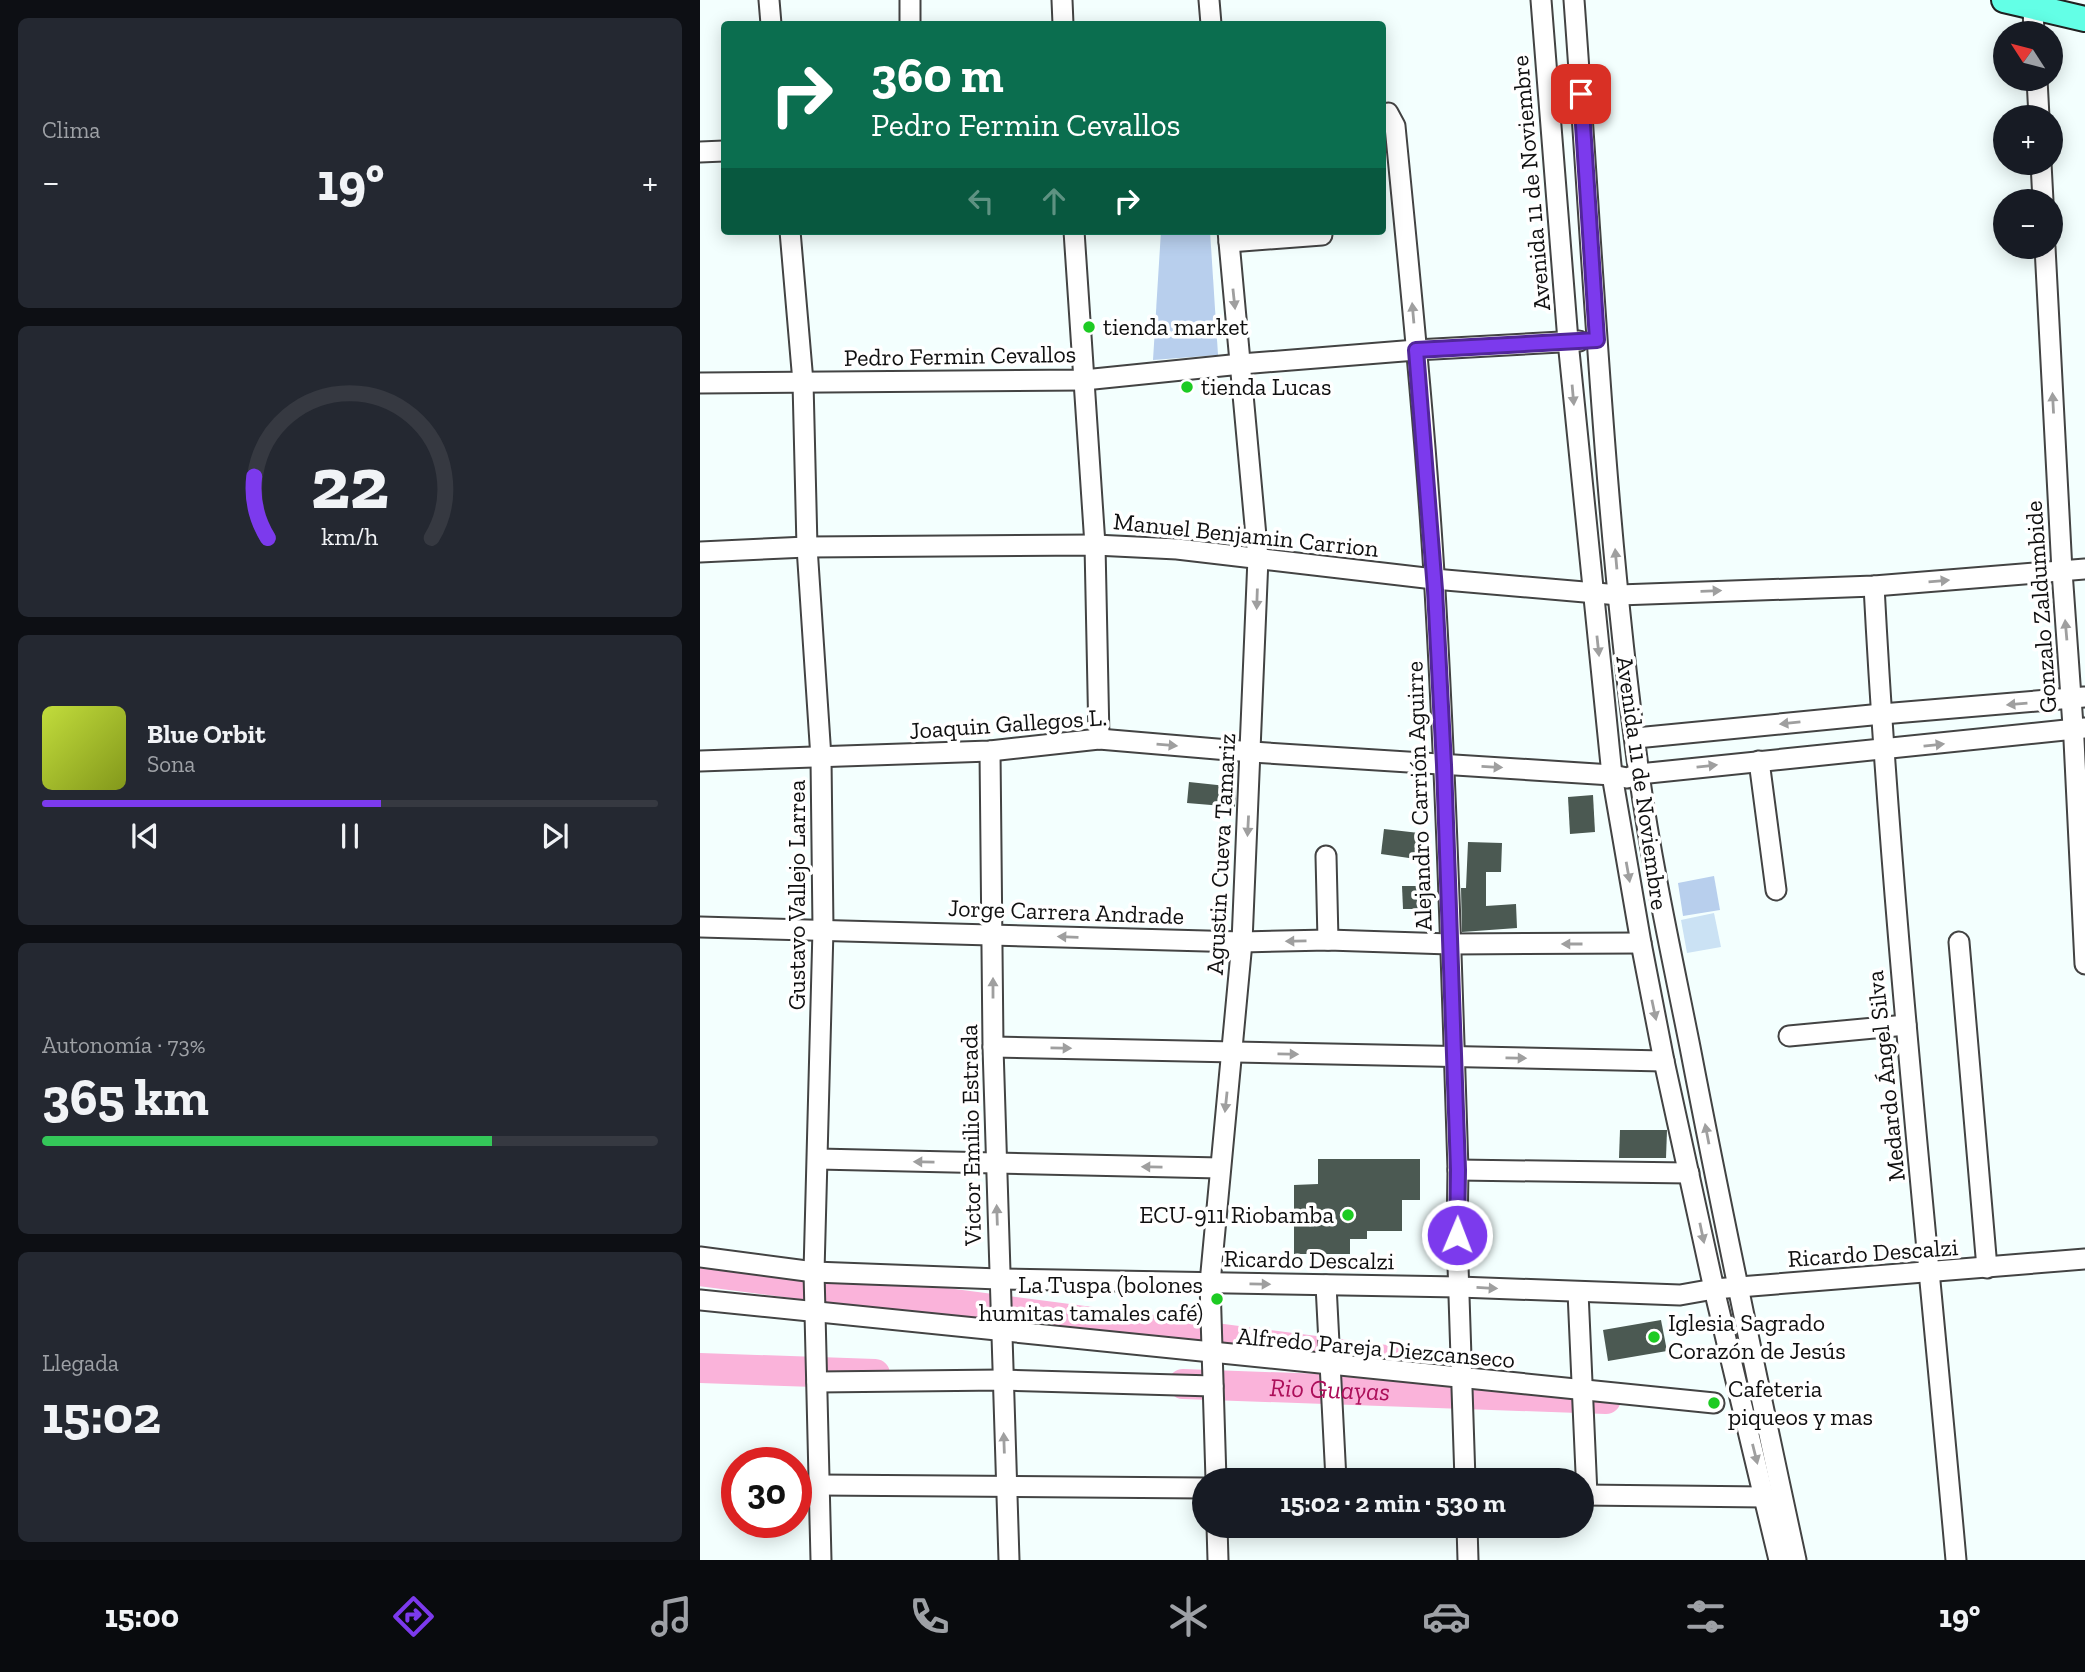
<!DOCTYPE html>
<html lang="es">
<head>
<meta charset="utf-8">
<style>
	:root { --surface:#171b24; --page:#242831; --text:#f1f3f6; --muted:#9ea1a6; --line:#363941; --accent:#7c3aed }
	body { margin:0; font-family:"Zilla Slab",serif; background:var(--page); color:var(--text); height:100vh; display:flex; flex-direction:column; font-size:26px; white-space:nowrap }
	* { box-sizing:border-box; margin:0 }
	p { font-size:23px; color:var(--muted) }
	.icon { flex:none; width:38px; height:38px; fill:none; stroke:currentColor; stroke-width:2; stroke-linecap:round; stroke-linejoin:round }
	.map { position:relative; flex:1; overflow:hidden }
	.drawer { display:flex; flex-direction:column; gap:18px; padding:18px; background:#0d0f14; width:700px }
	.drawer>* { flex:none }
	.hud { position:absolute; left:21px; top:21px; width:665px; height:214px; border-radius:7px; box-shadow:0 4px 18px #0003; background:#0b6e4f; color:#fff; overflow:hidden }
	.needle { width:46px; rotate:306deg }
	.tools { position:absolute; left:1293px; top:21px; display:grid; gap:14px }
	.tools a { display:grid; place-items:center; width:70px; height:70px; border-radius:50%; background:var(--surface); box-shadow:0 4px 18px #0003; font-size:35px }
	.speed { position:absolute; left:21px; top:1447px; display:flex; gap:14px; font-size:35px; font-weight:700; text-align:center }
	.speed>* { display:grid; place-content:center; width:91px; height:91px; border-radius:50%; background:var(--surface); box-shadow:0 4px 18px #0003; line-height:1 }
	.speed .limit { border:10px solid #d22; background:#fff; color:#111 }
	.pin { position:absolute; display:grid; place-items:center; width:60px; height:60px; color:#fff; margin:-30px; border-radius:14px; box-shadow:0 4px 10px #0006 }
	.me { position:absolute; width:77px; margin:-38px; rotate:1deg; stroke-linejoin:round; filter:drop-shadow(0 0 5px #0008) }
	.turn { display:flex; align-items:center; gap:24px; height:147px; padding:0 35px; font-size:32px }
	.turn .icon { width:91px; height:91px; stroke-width:2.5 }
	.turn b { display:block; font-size:49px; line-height:60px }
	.lanes { display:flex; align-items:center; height:66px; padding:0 35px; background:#0003; justify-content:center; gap:35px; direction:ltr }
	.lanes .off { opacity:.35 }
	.big { font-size:52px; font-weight:700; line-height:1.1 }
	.drawer .card { flex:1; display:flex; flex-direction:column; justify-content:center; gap:10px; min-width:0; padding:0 24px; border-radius:10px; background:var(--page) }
	.drawer .dial { align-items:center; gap:0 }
	.dial svg { height:182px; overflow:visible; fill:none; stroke:var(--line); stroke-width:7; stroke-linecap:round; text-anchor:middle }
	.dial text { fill:var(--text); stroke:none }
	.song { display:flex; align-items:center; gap:21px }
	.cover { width:84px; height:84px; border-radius:10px; background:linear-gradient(135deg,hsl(70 70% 55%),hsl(70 70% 35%)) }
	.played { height:7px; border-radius:4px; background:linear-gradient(90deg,var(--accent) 55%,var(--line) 55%) }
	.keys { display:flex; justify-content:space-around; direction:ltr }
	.heat { display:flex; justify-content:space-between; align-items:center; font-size:38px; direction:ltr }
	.charge { height:10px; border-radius:5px; background:linear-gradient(90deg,#34c759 73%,var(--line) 0) }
	.trip { position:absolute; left:492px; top:1468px; width:402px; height:70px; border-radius:35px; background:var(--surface); box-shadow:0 4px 18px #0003; font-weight:700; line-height:70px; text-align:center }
	.menu { display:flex; height:112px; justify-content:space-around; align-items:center; background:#090b0e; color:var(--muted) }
	.menu .icon { width:49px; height:49px }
	.menu .current { color:var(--accent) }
	.menu b { font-size:32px; color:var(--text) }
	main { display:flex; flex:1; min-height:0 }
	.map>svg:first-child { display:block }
	.green { fill:#b8cfed }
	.pitch { fill:#cbe2f4 }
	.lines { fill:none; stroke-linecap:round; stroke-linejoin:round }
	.river { stroke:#fab3da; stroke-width:30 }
	.building { fill:#4b5952 }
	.minor-casing { stroke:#434343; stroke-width:23 }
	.major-casing { stroke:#212121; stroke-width:28 }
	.minor { stroke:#fff; stroke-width:19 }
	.major { stroke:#63ffe6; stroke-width:24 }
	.oneway { fill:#9f9f9f }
	.route-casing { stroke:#51269a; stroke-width:18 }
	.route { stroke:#7c3aed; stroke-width:12 }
	.poi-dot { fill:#1dcb23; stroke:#fff; stroke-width:2.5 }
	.labels { text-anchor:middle; stroke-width:7; stroke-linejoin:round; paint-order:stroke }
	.street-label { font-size:24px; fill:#101010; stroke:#fff }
	.poi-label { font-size:24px; fill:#101010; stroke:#fff; text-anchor:start }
	.water-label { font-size:26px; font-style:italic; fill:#ac0f5a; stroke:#fff }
</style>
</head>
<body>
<main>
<section class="drawer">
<div class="card"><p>Clima</p>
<div class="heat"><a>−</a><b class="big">19°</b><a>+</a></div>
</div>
<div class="card dial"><svg viewBox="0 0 100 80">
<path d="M14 69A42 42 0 1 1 86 69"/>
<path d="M14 69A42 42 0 0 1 8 42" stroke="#7c3aed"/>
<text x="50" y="56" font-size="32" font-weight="700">22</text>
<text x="50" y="72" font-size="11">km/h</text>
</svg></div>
<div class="card">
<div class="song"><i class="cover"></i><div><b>Blue Orbit</b><p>Sona</p></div></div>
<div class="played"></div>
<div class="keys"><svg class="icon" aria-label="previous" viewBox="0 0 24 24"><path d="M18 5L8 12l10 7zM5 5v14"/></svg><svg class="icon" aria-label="pause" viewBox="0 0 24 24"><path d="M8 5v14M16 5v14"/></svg><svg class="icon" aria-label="next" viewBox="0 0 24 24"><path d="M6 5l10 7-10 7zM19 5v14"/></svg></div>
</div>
<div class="card"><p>Autonomía · 73%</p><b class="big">365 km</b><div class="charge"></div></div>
<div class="card"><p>Llegada</p><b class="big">15:02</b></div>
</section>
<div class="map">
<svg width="1385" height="1560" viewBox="0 0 1385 1560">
	<rect width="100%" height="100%" fill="#f3fffe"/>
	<g class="green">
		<path d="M461,231H510L518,355L453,360Z"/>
		<path d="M1014,876L1020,910L983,916L978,883Z"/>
	</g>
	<path class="pitch" d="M1014,913L1021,947L987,953L981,920Z"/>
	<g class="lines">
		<g class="river">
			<path d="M0,1271L724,1365"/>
			<path d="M0,1368L175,1374"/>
			<path id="s1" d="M483,1384L906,1399"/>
		</g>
	</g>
	<g class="building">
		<path d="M489,782L536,787L535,807L487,803Z"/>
		<path d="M893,795L895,832L870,834L868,797Z"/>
		<path d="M684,829L719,833L716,859L681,854Z"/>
		<path d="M768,842L802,843L801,872H786V906L816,904L817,928L762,932L761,888H766Z"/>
		<path d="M702,886H726V909H703Z"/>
		<path d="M920,1130H967L966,1158H919Z"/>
		<path d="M618,1159H720V1200H702V1231H667V1239H650V1254H594V1185L618,1184Z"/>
		<path d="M961,1320L967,1351L908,1361L903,1330Z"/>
	</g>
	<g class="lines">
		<defs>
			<g id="minor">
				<path d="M69,0L71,24"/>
				<path d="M210,0V24"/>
				<path d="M362,0L363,24"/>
				<path d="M509,0L511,24"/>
				<path d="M841,0L868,341L912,775L941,943L964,1061L1014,1289L1079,1560"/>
				<path d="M874,0C893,258 904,518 939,774C952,866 972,957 990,1047C1023,1219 1059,1389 1096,1560"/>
				<path d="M1333,8L1334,33"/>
				<path d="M1337,79L1339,117"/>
				<path d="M682,114L688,113L695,126C710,280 726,435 735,590C746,783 752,977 758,1170L757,1235L765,1480"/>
				<path d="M0,152L24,151"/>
				<path d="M1341,163L1343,201"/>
				<path d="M90,231L103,382L107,547L121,758L123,929L114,1272L121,1560"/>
				<path d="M374,231L395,545L399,739"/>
				<path d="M529,242L622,235"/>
				<path d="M1345,247L1362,571L1374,740L1385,964"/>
				<path d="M0,383L384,380L541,364L716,350L879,341"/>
				<path d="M0,552L107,547L395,545L477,549L734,579L919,595L1174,586L1385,569"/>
				<path d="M1174,586C1191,912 1227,1235 1256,1560"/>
				<path d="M936,738L1182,714L1384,697"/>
				<path d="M290,751L293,1047L309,1560"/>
				<path d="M0,761L290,751L399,739L552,752L912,775L927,778L939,774L1385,728"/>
				<path d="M1059,761L1076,890"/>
				<path d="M626,856L628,940"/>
				<path d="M0,927L542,942L628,940L750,944L941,943"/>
				<path d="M1259,942L1287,1268"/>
				<path d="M1089,1036L1206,1025"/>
				<path d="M293,1047L964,1061"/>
				<path d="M118,1159L520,1168"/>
				<path d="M758,1170L989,1173"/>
				<path d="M0,1257L114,1272L299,1279L759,1287L980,1295L1014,1289L1385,1259"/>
				<path d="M626,1285L636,1480"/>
				<path d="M878,1292L887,1495"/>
				<path d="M0,1300L1014,1403"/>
				<path d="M117,1382L302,1380L513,1386"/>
				<path d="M516,1480L510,1283L542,942L558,558L528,231"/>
				<path d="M118,1485L504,1488"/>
				<path d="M882,1495L1065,1497"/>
				<path d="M517,1526L518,1560"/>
				<path d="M767,1526L768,1560"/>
			</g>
			<path id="major" d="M1304,0L1385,19"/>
		</defs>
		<use href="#minor" class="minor-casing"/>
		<use href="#major" class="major-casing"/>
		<use href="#minor" class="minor"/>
		<use href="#major" class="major"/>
	</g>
	<defs><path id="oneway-solid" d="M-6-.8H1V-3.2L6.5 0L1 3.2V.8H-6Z" transform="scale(1.75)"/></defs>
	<g class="oneway">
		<use href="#oneway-solid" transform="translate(534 299) rotate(84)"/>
		<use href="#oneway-solid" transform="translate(713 313) rotate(-95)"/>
		<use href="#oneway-solid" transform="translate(873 395) rotate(85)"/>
		<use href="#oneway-solid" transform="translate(1353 403) rotate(-93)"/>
		<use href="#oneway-solid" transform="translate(916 559) rotate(-95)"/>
		<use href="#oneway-solid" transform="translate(1239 581) rotate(-5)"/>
		<use href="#oneway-solid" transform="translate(1011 591) rotate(-2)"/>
		<use href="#oneway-solid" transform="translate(557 599) rotate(92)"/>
		<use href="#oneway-solid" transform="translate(1366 630) rotate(-95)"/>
		<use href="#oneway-solid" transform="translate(898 646) rotate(84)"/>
		<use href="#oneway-solid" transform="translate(1317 704) rotate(175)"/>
		<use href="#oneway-solid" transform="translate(1090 723) rotate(174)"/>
		<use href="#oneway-solid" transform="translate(467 745) rotate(5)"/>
		<use href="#oneway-solid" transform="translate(1234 745) rotate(-6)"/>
		<use href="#oneway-solid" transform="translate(1007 766) rotate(-6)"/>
		<use href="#oneway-solid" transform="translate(792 767) rotate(3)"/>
		<use href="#oneway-solid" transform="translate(548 826) rotate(93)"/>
		<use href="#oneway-solid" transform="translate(928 872) rotate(80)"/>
		<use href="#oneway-solid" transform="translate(368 937) rotate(-178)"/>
		<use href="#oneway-solid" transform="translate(596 941) rotate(179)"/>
		<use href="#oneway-solid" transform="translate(872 944) rotate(180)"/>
		<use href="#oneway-solid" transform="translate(293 988) rotate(-90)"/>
		<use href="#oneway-solid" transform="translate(954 1010) rotate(78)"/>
		<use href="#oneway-solid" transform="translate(361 1048) rotate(1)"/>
		<use href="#oneway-solid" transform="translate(588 1054) rotate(1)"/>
		<use href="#oneway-solid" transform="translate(816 1058) rotate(1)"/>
		<use href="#oneway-solid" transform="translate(526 1102) rotate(96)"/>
		<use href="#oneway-solid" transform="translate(1007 1134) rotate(-101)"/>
		<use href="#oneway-solid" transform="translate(224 1162) rotate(-179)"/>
		<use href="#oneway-solid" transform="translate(452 1167) rotate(-179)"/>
		<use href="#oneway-solid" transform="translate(297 1215) rotate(-92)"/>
		<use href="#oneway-solid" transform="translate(1002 1233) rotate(78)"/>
		<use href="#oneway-solid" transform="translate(560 1284) rotate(1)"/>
		<use href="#oneway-solid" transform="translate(787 1288) rotate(3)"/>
		<use href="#oneway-solid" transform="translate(304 1443) rotate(-92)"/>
		<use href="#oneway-solid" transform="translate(1055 1454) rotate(76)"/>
	</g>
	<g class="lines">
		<defs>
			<path id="route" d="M757,1235L758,1170L744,765L735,590L716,350L897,340L881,94"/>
		</defs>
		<use href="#route" class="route-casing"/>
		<use href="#route" class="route"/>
	</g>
	<g class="poi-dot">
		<circle cx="389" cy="327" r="7"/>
		<circle cx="487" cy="387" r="7"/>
		<circle cx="648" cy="1215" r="7"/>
		<circle cx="517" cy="1299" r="7"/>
		<circle cx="954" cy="1337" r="7"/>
		<circle cx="1014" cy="1403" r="7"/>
	</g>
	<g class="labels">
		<g class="street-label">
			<text transform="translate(831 183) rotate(-95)" y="8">Avenida 11 de Noviembre</text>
			<text transform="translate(260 356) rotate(-1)" y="8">Pedro Fermin Cevallos</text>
			<text transform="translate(546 535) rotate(6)" y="8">Manuel Benjamin Carrion</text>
			<text transform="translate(1341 607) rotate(-94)" y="8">Gonzalo Zaldumbide</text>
			<text transform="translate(308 724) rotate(-4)" y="8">Joaquin Gallegos L.</text>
			<text transform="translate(942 783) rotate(82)" y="8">Avenida 11 de Noviembre</text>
			<text transform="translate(719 796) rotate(-92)" y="8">Alejandro Carrión Aguirre</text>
			<text transform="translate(521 854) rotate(-87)" y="8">Agustin Cueva Tamariz</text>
			<text transform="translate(97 895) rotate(-90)" y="8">Gustavo Vallejo Larrea</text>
			<text transform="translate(366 912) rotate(2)" y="8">Jorge Carrera Andrade</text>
			<text transform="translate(1186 1076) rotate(-96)" y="8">Medardo Ángel Silva</text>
			<text transform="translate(271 1135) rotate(-91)" y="8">Victor Emilio Estrada</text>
			<text transform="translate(1173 1253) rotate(-4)" y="8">Ricardo Descalzi</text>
			<text transform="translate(609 1260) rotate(1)" y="8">Ricardo Descalzi</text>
			<text transform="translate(676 1348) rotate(5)" y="8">Alfredo Pareja Diezcanseco</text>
		</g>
		<g class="poi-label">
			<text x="403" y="335">tienda market</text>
			<text x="501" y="395">tienda Lucas</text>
			<text x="634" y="1223" text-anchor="end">ECU-911 Riobamba</text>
			<text x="503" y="1293" text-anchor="end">La Tuspa (bolones<tspan x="503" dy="28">humitas tamales café)</tspan></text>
			<text x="968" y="1331">Iglesia Sagrado<tspan x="968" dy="28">Corazón de Jesús</tspan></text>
			<text x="1028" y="1397">Cafeteria<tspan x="1028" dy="28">piqueos y mas</tspan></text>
		</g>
		<g class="water-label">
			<text dy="9" stroke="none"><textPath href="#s1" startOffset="147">Rio Guayas</textPath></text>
		</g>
	</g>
</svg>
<div class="tools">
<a><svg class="needle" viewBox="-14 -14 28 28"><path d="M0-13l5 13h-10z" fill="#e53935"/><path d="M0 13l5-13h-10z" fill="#9ea1a6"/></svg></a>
<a>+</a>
<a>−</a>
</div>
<div class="speed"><div class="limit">30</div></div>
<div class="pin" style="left:881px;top:94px;background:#d93025"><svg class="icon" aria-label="arrive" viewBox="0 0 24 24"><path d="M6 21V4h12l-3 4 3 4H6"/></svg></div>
<svg class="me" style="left:757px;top:1235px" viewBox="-20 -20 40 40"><circle r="17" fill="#7c3aed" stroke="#fff" stroke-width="3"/><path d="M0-11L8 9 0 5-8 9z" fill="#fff"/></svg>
<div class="trip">15:02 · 2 min · 530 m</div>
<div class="hud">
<div class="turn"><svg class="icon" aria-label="right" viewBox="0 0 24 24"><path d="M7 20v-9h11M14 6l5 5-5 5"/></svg><div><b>360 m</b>Pedro Fermin Cevallos</div></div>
<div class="lanes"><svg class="icon off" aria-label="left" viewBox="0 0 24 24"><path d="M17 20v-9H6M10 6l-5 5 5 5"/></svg><svg class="icon off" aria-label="ahead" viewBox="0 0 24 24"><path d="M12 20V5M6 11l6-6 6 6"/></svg><svg class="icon" aria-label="right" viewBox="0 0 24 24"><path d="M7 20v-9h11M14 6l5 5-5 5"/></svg></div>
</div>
</div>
</main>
<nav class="menu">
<b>15:00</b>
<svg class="icon current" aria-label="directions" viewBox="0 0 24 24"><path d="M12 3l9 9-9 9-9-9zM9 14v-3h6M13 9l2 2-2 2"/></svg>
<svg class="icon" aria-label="music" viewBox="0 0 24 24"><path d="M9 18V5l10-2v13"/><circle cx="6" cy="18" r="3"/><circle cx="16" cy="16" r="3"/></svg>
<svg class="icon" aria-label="phone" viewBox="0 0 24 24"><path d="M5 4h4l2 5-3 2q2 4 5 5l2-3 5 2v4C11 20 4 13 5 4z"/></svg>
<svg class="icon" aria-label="climate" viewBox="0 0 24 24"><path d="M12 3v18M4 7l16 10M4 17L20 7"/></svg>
<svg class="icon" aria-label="car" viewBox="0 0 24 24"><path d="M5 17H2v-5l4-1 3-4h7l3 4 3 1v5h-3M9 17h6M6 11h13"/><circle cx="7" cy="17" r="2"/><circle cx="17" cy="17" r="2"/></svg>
<svg class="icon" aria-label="filters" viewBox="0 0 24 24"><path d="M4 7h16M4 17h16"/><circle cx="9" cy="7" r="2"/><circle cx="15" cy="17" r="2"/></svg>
<b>19°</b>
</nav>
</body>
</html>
